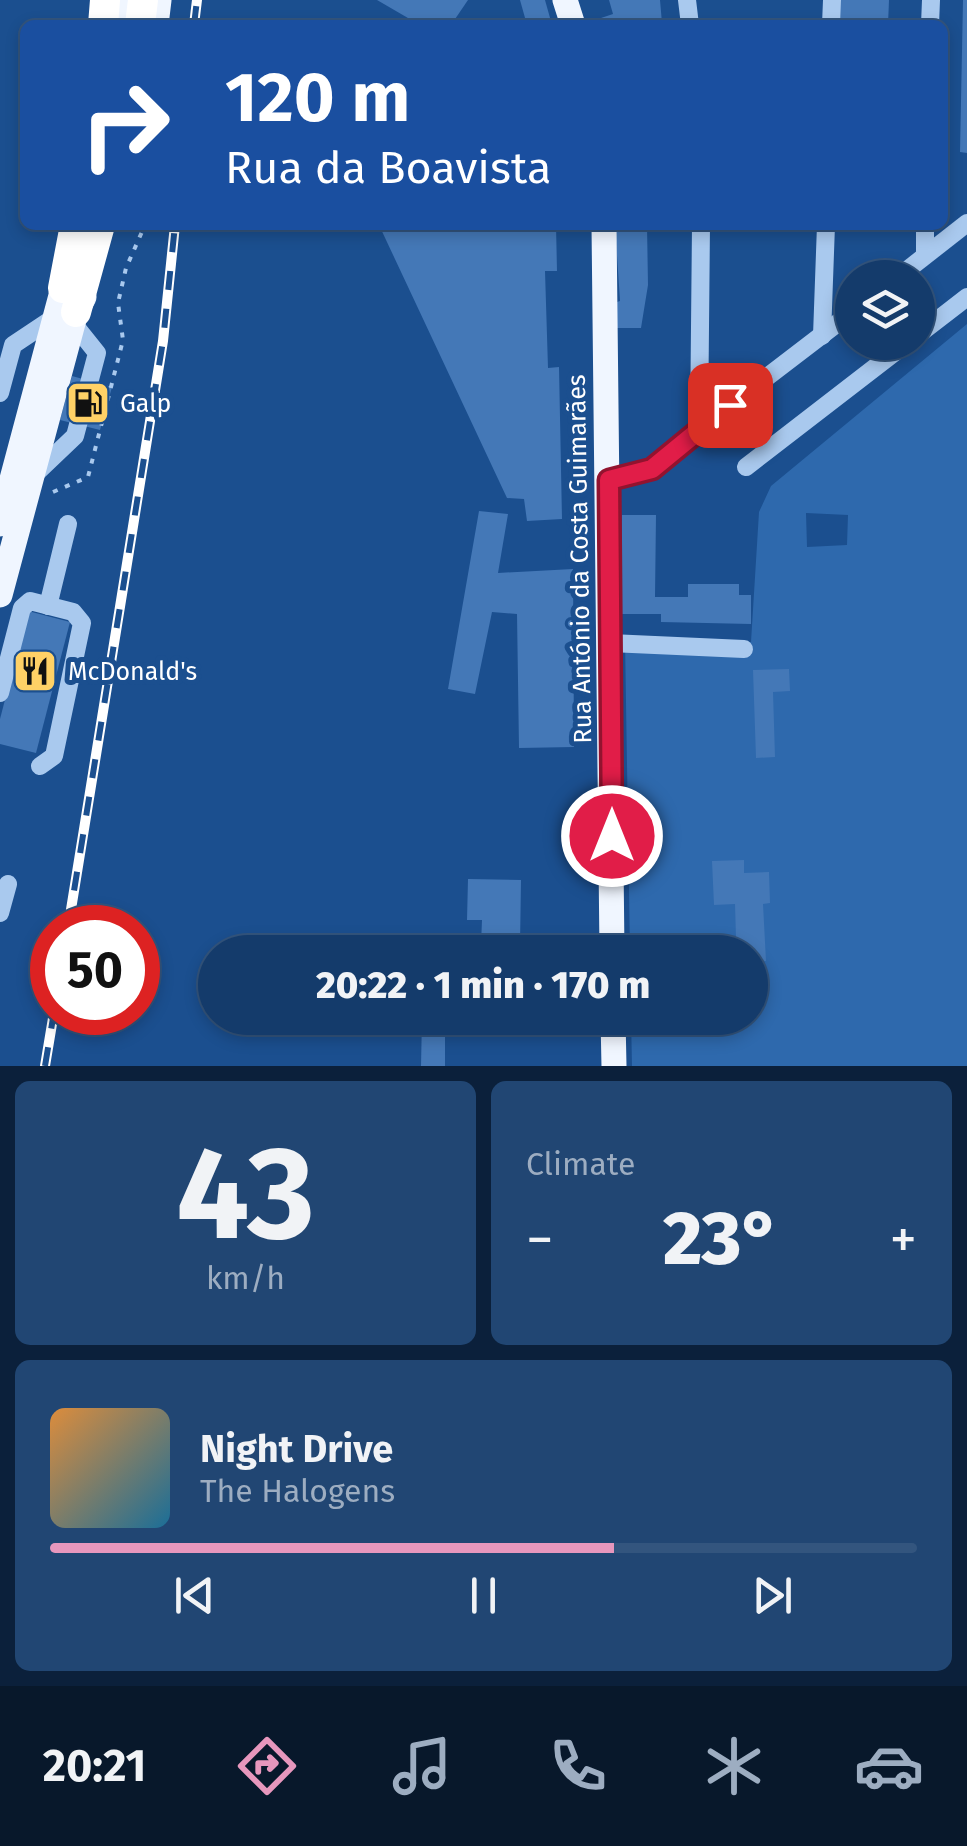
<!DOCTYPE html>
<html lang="en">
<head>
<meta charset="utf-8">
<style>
	:root { --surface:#143b6b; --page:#214673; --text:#f1f3f6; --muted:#9dadc1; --line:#33557e; --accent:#e797bd }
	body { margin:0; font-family:"Fira Sans",sans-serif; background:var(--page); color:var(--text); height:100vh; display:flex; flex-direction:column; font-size:38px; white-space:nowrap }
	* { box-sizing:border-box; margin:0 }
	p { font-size:32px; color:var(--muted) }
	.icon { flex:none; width:55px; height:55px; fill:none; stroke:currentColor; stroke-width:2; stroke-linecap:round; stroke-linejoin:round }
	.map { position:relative; height:1066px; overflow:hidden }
	.drawer { display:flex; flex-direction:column; gap:15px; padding:15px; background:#0b203b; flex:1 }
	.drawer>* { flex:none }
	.banner { position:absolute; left:20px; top:20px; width:928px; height:210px; border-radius:15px; box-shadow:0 5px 15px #0003,0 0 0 2px var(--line); background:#1a4fa0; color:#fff; overflow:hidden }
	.fabs { position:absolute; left:835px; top:260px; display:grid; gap:20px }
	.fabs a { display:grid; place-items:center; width:100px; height:100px; border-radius:50%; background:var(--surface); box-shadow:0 5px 15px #0003,0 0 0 2px var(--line); font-size:50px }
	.speed { position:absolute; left:30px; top:905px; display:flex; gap:20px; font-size:50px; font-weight:700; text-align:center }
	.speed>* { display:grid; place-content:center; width:130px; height:130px; border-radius:50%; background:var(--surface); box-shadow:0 5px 15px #0003,0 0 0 2px var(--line); line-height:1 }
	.speed .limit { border:15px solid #d22; background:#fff; color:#111 }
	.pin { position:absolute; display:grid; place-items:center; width:85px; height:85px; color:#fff; margin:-42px; border-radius:20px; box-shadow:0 5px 15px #0006 }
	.me { position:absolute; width:110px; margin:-55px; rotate:0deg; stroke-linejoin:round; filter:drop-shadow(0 0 8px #0008) }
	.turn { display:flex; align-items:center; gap:35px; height:210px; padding:0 40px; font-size:45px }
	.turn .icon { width:130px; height:130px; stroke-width:2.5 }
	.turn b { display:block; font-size:70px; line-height:85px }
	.big { font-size:75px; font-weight:800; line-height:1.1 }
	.drawer .card { flex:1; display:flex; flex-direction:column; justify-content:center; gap:15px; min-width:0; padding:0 35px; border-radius:15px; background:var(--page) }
	.drawer .dial { align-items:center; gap:0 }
	.dial b { font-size:130px; line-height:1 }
	.song { display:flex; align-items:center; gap:30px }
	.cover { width:120px; height:120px; border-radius:15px; background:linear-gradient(135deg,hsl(30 70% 55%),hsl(200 70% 35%)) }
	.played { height:10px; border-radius:5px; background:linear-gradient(90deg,var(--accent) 65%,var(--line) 65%) }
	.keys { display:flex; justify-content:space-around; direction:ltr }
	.heat { display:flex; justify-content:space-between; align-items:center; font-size:55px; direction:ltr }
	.drawer .tiles { flex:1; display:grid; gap:15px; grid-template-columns:1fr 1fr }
	.card:last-child { grid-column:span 2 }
	.trip { position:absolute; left:198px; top:935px; width:570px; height:100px; border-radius:50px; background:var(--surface); box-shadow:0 5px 15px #0003,0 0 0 2px var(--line); font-weight:800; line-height:100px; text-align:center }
	.tabs { display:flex; height:160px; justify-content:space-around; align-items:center; background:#08182b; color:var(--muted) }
	.tabs .icon { width:70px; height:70px }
	.tabs .active { color:var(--accent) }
	.tabs b { font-size:45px; color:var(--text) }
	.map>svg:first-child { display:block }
	.green { fill:#2e69ad; fill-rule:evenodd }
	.building { fill:#4478b7 }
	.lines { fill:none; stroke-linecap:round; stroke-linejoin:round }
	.path { stroke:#a9c9ee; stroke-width:4; stroke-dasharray:5 8; stroke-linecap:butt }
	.minor { stroke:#a9c9ee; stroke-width:18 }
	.major { stroke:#f0f6ff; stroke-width:25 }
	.highway { stroke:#fff; stroke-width:30 }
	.rail-casing { stroke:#fff; stroke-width:10 }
	.rail { stroke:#1b4f8f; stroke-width:6; stroke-dasharray:19; stroke-linecap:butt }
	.route-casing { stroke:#92132f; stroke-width:25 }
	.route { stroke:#e11d48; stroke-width:18 }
	.labels { text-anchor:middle; stroke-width:10; stroke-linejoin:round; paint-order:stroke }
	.poi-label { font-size:25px; fill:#fff; stroke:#1b4f8f; text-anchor:start }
	.street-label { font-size:25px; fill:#fff; stroke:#1b4f8f }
</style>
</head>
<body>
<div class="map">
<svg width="967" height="1066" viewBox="0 0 967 1066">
	<rect width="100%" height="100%" fill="#1b4f8f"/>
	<path class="green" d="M967,324V1066H632L631,1018H750V952H630L625,639L751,642L759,512L771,486ZM806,513L848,515L847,545L807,547Z"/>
	<g class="building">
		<path d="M377,0H468L451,25H420Z"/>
		<path d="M520,0H545L552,25H527Z"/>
		<path d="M609,0H660L662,23L580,25L613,14Z"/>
		<path d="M838,0H889L888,25H837Z"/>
		<path d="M963,0H967V153L960,152Z"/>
		<path d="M379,225H556L557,271H545L548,368L559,367L562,519L527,521L524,499L507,498Z"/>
		<path d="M615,225H647L648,285L641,328H616L614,303L620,301Z"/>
		<path d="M72,376L112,387L100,430L60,420Z"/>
		<path d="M479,511L508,514L498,573L573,569L574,747L519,748L517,614L492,612L475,694L448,689Z"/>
		<path d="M622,515H656L655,597H688V584H739V595H751V624L661,622V614H621Z"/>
		<path d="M28,611L70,622L36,753L0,744V719Z"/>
		<path d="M789,669L790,691L773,692L775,757L756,758L753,670Z"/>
		<path d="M744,860V873L769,872L770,903L763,904L766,961L750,962V952H725V939L736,938L735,904L714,905L712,861Z"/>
		<path d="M468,879L521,880L520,945L481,944L482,920H467Z"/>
		<path d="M422,1018H445V1066H421Z"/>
	</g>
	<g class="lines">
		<path class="path" d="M53,492L88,477L123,340L118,303L126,268L145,225"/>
		<g class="minor">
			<path d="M687,0L690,25"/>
			<path d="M831,25L832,0"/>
			<path d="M930,25L931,0"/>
			<path d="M925,255V225"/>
			<path d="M897,278L967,223"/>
			<path d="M918,335L967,297"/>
			<path d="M822,336L826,225"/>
			<path d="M0,393L13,345L55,317"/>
			<path d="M699,429L701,225"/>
			<path d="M746,467L908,342"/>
			<path d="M32,477L75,436L97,353L73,323"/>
			<path d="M609,480L652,469L699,429L852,312"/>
			<path d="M48,606L68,524"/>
			<path d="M610,643L744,649"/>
			<path d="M0,693L22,608L30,601L73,612L82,623L54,756L40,766"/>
			<path d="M0,913L8,884"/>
		</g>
		<g class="major">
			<path d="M565,0L573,25"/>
			<path d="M121,25L122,0"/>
			<path d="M156,25L159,0"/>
			<path d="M604,225L612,952"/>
			<path d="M0,524L67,273"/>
			<path d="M0,595L76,312L84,297"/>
			<path d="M613,1018L614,1066"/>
		</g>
		<g class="highway">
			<path d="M103,25L105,0"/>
			<path d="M140,25L143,0"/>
			<path d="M63,288L75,225"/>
			<path d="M76,312L100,225"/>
		</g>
		<defs>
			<g id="rail">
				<path d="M194,25L197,0"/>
				<path d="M68,928L163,341L175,225"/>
				<path d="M45,1066L54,1012"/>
			</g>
		</defs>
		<use href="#rail" class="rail-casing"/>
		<use href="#rail" class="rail"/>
	</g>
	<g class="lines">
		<defs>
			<path id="route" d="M612,836L609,480L652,469L730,405"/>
		</defs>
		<use href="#route" class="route-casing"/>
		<use href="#route" class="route"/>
	</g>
	<defs>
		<symbol id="fuel-square" viewBox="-11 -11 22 22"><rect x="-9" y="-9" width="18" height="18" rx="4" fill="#ffd166" stroke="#1b4f8f"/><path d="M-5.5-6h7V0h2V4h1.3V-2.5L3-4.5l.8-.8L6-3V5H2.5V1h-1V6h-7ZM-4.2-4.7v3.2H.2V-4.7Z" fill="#111"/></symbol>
		<symbol id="restaurant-square" viewBox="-11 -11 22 22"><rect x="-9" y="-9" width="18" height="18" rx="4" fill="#ffd166" stroke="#1b4f8f"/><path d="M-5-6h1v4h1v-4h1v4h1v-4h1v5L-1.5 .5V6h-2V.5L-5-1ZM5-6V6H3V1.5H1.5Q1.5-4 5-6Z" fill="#111"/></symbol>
	</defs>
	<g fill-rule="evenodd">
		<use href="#fuel-square" x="63" y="378" width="50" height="50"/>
		<use href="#restaurant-square" x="10" y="646" width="50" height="50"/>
	</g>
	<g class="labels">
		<g class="poi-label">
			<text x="120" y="412">Galp</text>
			<text x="68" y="680">McDonald's</text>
		</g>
		<g class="street-label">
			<text transform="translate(579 559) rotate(-91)" y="9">Rua António da Costa Guimarães</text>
		</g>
	</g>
</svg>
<div class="fabs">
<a><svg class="icon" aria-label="layers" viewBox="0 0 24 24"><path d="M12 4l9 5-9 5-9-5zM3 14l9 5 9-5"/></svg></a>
</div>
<div class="speed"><div class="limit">50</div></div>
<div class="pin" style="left:730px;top:405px;background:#d93025"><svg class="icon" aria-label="arrive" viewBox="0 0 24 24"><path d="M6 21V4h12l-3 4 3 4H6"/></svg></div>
<svg class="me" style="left:612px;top:836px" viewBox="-20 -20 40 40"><circle r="17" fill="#e11d48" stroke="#fff" stroke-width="3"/><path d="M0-11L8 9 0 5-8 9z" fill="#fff"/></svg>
<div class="trip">20:22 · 1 min · 170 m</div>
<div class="banner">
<div class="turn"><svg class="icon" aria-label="right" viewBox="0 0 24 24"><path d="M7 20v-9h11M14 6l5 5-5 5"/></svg><div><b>120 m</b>Rua da Boavista</div></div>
</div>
</div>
<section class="drawer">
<div class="tiles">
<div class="card dial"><b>43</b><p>km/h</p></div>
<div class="card"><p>Climate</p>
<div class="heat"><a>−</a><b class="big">23°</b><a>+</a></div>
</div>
<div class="card">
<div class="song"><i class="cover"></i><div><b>Night Drive</b><p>The Halogens</p></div></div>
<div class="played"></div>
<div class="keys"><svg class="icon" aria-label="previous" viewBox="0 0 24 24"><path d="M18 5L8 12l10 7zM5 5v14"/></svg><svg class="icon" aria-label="pause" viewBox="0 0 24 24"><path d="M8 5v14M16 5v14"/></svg><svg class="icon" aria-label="next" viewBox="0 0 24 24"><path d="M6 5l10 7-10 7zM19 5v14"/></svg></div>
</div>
</div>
</section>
<nav class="tabs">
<b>20:21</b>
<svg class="icon active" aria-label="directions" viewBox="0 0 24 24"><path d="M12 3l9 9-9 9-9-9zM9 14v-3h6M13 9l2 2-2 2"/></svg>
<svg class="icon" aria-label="music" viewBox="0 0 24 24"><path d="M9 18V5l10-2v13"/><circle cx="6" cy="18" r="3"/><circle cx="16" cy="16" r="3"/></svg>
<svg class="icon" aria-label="phone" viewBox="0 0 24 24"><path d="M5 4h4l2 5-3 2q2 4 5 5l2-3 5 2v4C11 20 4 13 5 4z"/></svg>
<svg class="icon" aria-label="climate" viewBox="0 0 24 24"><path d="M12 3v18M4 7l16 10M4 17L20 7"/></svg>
<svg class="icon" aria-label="car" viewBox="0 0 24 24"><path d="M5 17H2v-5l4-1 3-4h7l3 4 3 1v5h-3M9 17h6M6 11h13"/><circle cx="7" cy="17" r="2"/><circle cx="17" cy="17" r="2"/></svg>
</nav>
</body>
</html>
